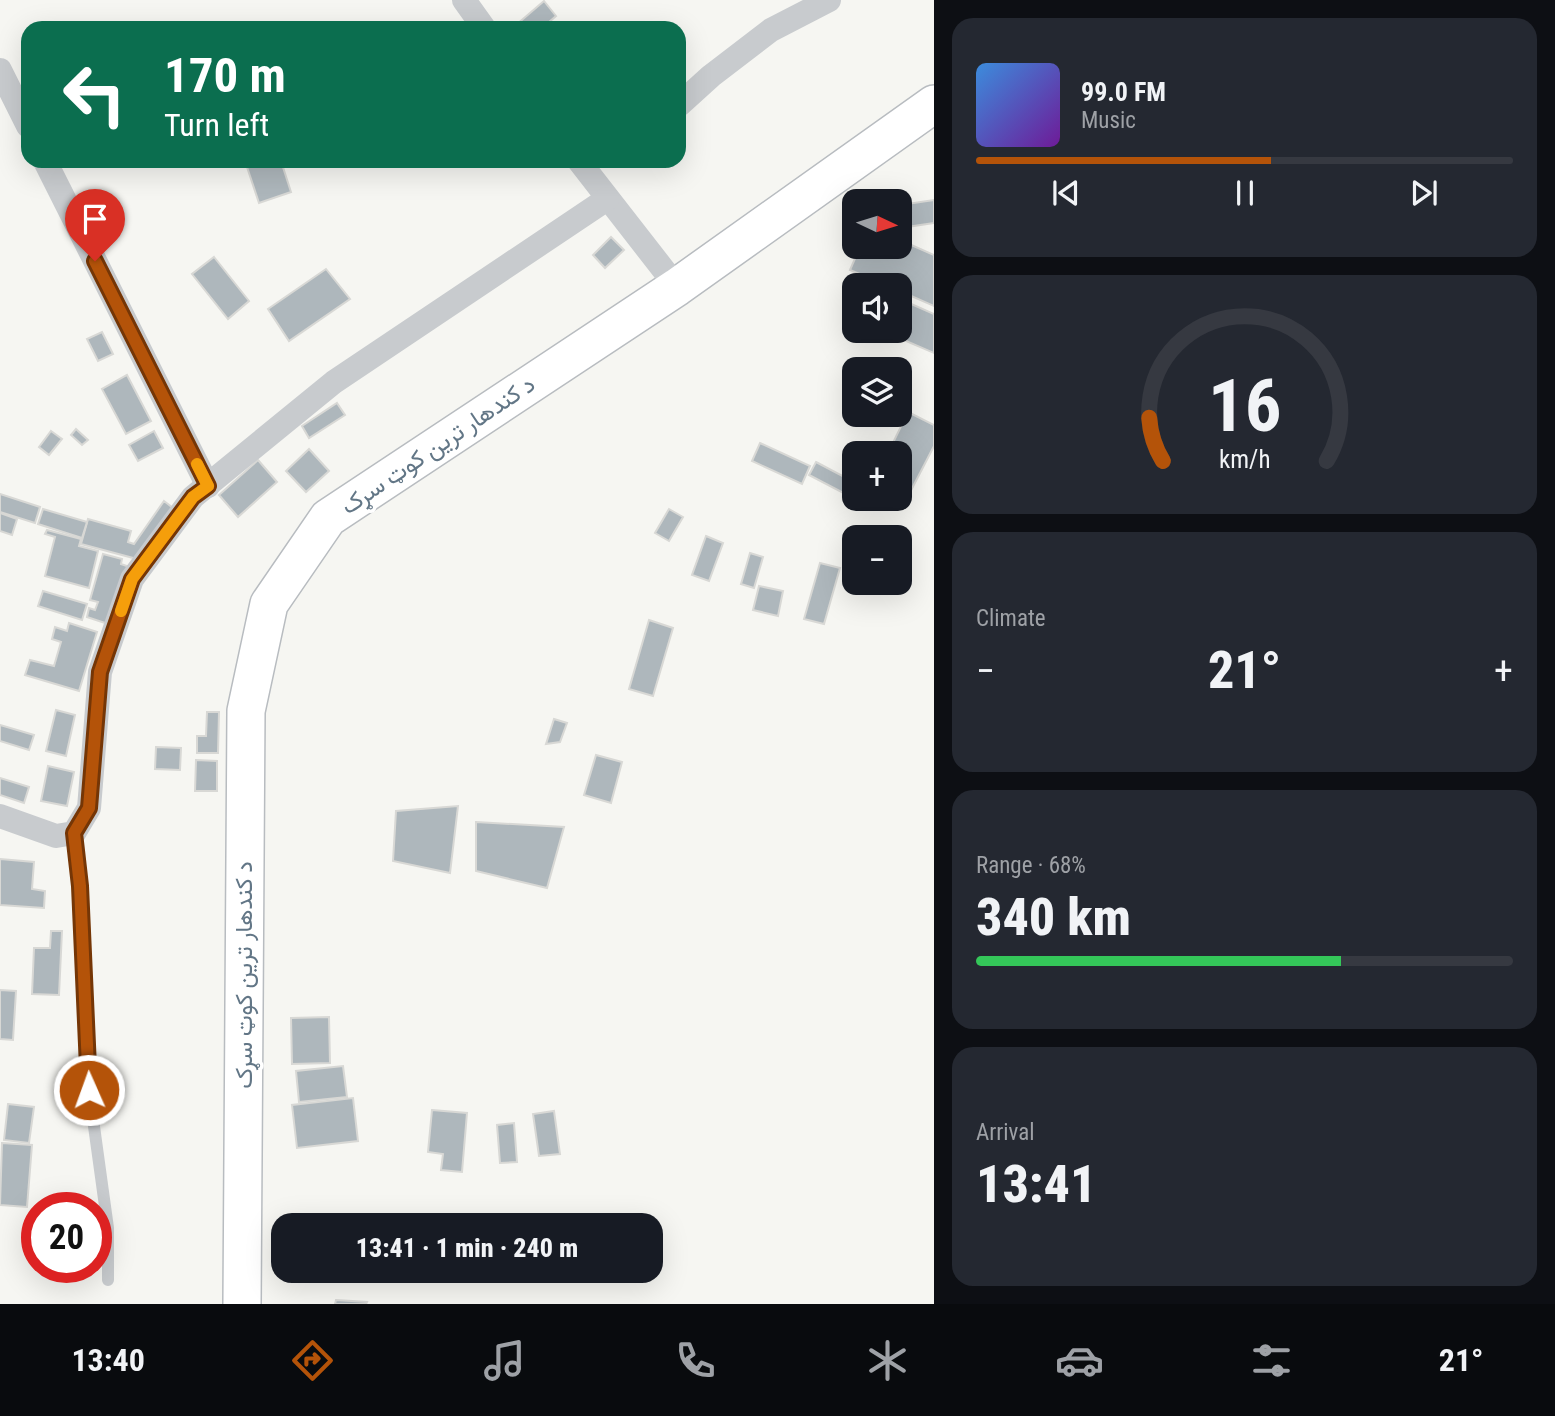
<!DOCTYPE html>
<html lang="en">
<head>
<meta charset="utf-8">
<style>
	:root { --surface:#171b24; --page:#242831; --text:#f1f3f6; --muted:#9ea1a6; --line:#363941; --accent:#b45309 }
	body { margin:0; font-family:"Roboto Condensed",Vazirmatn,sans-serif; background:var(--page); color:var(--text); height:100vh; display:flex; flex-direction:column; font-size:26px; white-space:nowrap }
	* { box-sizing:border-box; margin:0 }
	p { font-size:23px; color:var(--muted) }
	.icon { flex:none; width:38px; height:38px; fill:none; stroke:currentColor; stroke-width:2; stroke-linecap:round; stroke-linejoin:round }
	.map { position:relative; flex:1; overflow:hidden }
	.panel { display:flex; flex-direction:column; gap:18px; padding:18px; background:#0d0f14; width:621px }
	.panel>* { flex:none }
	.banner { position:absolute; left:21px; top:21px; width:665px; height:147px; border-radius:21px; box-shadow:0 7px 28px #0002; background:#0b6e4f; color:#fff; overflow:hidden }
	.needle { width:46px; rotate:94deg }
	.buttons { position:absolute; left:842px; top:189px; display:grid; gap:14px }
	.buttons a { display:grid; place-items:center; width:70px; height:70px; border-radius:14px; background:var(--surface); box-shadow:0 7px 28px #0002; font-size:35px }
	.speed { position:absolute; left:21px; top:1192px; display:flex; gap:14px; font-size:35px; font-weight:700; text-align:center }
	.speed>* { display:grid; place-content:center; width:91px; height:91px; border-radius:50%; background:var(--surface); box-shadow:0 7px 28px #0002; line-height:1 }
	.speed .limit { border:10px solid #d22; background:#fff; color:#111 }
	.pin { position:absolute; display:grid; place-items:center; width:60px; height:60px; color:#fff; margin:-72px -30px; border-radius:50% 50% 50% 0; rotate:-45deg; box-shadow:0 0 7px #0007 }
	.pin .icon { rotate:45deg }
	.me { position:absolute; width:77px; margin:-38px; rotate:358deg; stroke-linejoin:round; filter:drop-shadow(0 0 5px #0008) }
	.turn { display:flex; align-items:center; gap:24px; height:147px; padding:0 28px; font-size:32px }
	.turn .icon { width:91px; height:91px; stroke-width:2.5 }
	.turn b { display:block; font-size:49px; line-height:60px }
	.big { font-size:52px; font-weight:800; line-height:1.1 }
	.panel .tile { flex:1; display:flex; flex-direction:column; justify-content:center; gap:10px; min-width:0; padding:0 24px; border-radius:21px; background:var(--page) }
	.panel .dial { align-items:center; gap:0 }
	.dial svg { height:182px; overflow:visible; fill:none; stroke:var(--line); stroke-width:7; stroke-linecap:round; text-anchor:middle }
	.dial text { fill:var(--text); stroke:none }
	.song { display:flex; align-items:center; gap:21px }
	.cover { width:84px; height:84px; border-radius:10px; background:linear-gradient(135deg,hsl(210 70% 55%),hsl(280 70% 35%)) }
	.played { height:7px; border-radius:4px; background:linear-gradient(90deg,var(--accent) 55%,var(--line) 55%) }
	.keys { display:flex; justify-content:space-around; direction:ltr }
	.heat { display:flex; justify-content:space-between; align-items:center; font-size:38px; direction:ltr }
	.charge { height:10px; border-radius:5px; background:linear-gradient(90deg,#34c759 68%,var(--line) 0) }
	.trip { position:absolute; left:271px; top:1213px; width:392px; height:70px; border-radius:21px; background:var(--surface); box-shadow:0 7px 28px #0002; font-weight:800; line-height:70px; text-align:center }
	.dock { display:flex; height:112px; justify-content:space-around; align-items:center; background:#090b0e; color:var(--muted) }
	.dock .icon { width:49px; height:49px }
	.dock .current { color:var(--accent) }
	.dock b { font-size:32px; color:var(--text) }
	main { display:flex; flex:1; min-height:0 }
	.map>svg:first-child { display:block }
	.building { fill:#aeb7bc; stroke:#d8d8d5; stroke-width:2 }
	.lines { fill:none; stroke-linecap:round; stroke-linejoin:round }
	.primary-casing { stroke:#b8bcc0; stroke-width:40 }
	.service { stroke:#c8cbce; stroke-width:12 }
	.minor { stroke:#c8cbce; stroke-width:24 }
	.primary { stroke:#fff; stroke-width:37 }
	.route-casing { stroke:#753606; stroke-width:18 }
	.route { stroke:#b45309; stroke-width:12 }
	.slow { stroke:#f59e0b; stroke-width:12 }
	.labels { text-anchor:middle; stroke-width:7; stroke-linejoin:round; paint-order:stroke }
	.street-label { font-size:24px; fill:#627686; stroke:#fff }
</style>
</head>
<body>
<main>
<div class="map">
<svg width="934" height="1304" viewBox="0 0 934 1304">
	<rect width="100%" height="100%" fill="#f6f6f2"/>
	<g class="building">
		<path d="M544,1L556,16L542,28H519L516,25Z"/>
		<path d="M245,161H281L291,192L259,203Z"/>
		<path d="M934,200V223L900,228V205Z"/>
		<path d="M611,237L624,250L605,268L593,255Z"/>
		<path d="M900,240L934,255V306L900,291V285H886L850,270L860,247H900Z"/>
		<path d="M214,257L249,301L228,319L192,274Z"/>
		<path d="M326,269L350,299L289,341L268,309Z"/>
		<path d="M900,299L934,314V353L883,331H900Z"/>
		<path d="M102,332L113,354L98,361L87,339Z"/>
		<path d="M127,375L151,421L126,434L102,389Z"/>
		<path d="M337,403L345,415L309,438L302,426Z"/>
		<path d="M908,412L934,425V446L905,502L898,499L900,453H888Z"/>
		<path d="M76,429L88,440L82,445L71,435Z"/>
		<path d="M51,431L62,439L49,455L39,447Z"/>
		<path d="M154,431L163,448L138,461L129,445Z"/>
		<path d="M760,443L810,466L802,484L752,461Z"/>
		<path d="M309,449L329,471L306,492L286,471Z"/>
		<path d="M258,460L277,482L238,517L219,495Z"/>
		<path d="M816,462L854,482V492L851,497L809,475Z"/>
		<path d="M0,494L40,507L35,523L0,512Z"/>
		<path d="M164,501L173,508L137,559L81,544L88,519L131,531L128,542L134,544Z"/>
		<path d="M43,509L87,522L82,538L38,524Z"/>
		<path d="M669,509L683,517L669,541L655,533Z"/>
		<path d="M0,513L17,519L12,535L0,531Z"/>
		<path d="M47,530L81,539L79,546L98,551L89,588L45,576L55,537L45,534Z"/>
		<path d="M706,536L723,543L709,581L692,575Z"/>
		<path d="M750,553L763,557L754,588L741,584Z"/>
		<path d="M103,554L122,559L121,564L130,567L108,624L87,617L89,608L95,610L98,602L90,600Z"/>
		<path d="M820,563L840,568L824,624L804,619Z"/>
		<path d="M759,586L783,591L778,616L753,610Z"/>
		<path d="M43,591L87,604L82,620L38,606Z"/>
		<path d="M649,620L673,628L653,696L629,689Z"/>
		<path d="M69,623L97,632L79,691L25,675L30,660L54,666L61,642L52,639L55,627L67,631Z"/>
		<path d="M56,710L75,715L66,756L46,751Z"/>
		<path d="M207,712H219L218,753H197V736H206Z"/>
		<path d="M554,719L567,723L560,742L546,744Z"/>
		<path d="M0,725L34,735L29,750L0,741Z"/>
		<path d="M156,747L181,748L180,770L155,769Z"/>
		<path d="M596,755L622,762L611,803L584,795Z"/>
		<path d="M196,760L217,761V791H195Z"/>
		<path d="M48,766L74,772L67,806L41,801Z"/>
		<path d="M0,778L29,787L24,803L0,795Z"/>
		<path d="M458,806L450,873L393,861L396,811Z"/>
		<path d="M476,822L564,827L547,888L476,871Z"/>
		<path d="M0,859L34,862L32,889L45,891L44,908L0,905Z"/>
		<path d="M51,931H62L59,995L32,994L34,948H50Z"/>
		<path d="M0,990L16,991L13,1040L0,1039Z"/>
		<path d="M329,1017L330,1063L292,1064L291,1018Z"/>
		<path d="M343,1066L347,1097L299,1102L296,1071Z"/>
		<path d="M353,1098L358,1141L297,1148L292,1105Z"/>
		<path d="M8,1104L34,1107L29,1143L4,1140Z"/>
		<path d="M432,1110L467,1113L462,1172L441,1170L443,1154L428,1152Z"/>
		<path d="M554,1111L560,1154L539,1156L533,1114Z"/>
		<path d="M514,1123L517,1162L500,1163L497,1125Z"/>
		<path d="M2,1143L32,1145L27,1207L0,1205Z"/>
		<path d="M336,1300L367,1302L366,1304H335Z"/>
	</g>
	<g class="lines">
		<defs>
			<path id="primary" d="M242,1304L246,711L269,604L328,518L677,287L934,104"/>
		</defs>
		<use href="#primary" class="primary-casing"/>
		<path class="service" d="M74,833L80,886L89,1090L108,1228V1280"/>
		<g class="minor">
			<path d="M464,0L484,28"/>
			<path d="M0,70L28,126"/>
			<path d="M679,105L711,76L771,30L829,0"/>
			<path d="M45,161L208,486"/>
			<path d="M579,161L677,287"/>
			<path d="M0,816L56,836L74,833L89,808L100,672L132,579L193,497L334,382L607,199"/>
		</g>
		<use href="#primary" class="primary"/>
	</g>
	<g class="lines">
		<defs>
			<path id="route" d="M89,1090L80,886L74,833L89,808L100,672L132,579L193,497L208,486L95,261"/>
		</defs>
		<use href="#route" class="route-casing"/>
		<use href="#route" class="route"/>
		<path class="slow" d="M121,611L132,579L193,497L208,486L197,464"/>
	</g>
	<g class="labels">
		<g class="street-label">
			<text transform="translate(438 445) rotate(-34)" y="8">د کندهار ترين کوټ سړک</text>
			<text transform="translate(244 975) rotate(-90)" y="8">د کندهار ترين کوټ سړک</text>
		</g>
	</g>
</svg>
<div class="buttons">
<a><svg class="needle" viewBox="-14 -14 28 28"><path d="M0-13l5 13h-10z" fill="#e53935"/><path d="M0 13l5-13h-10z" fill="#9ea1a6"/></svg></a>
<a><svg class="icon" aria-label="sound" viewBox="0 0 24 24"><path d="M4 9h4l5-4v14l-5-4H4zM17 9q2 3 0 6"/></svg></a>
<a><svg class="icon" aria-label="layers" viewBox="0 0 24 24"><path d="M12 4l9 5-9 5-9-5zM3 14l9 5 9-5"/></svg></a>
<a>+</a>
<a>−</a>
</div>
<div class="speed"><div class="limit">20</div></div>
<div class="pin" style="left:95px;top:261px;background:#d93025"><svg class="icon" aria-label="arrive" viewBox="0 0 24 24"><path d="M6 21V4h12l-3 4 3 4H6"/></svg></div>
<svg class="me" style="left:89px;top:1090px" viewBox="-20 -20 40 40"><circle r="17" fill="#b45309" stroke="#fff" stroke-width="3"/><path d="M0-11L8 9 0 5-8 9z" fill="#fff"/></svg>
<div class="trip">13:41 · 1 min · 240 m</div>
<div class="banner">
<div class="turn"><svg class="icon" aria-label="left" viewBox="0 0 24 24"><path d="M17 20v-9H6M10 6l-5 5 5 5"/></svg><div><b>170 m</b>Turn left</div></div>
</div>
</div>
<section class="panel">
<div class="tile">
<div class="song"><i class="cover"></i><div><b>99.0 FM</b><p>Music</p></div></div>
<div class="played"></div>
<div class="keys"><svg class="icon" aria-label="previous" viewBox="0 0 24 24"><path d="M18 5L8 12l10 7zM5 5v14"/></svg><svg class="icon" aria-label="pause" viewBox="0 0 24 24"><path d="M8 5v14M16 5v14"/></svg><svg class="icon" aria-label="next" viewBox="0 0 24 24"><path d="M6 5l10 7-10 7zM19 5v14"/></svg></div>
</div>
<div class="tile dial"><svg viewBox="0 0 100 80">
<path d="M14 69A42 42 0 1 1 86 69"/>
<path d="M14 69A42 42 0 0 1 8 50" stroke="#b45309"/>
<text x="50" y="56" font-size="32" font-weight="700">16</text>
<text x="50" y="72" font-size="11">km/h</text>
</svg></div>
<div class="tile"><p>Climate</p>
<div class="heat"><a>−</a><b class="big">21°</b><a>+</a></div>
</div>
<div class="tile"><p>Range · 68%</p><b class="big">340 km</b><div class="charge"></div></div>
<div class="tile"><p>Arrival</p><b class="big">13:41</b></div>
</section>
</main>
<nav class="dock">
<b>13:40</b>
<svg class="icon current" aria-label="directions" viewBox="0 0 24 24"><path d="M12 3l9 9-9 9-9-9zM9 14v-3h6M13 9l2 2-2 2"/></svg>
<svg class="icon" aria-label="music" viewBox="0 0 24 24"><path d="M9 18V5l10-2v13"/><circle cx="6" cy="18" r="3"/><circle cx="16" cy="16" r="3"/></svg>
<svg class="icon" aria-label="phone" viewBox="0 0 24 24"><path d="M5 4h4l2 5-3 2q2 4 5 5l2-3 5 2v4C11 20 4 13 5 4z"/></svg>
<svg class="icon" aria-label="climate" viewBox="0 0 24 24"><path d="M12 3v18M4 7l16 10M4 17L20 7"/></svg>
<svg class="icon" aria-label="car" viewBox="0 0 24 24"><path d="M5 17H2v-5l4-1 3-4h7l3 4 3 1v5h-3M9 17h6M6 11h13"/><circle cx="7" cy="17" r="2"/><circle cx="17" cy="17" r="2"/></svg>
<svg class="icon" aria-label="filters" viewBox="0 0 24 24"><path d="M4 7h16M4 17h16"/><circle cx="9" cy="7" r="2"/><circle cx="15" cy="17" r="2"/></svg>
<b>21°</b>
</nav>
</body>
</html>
